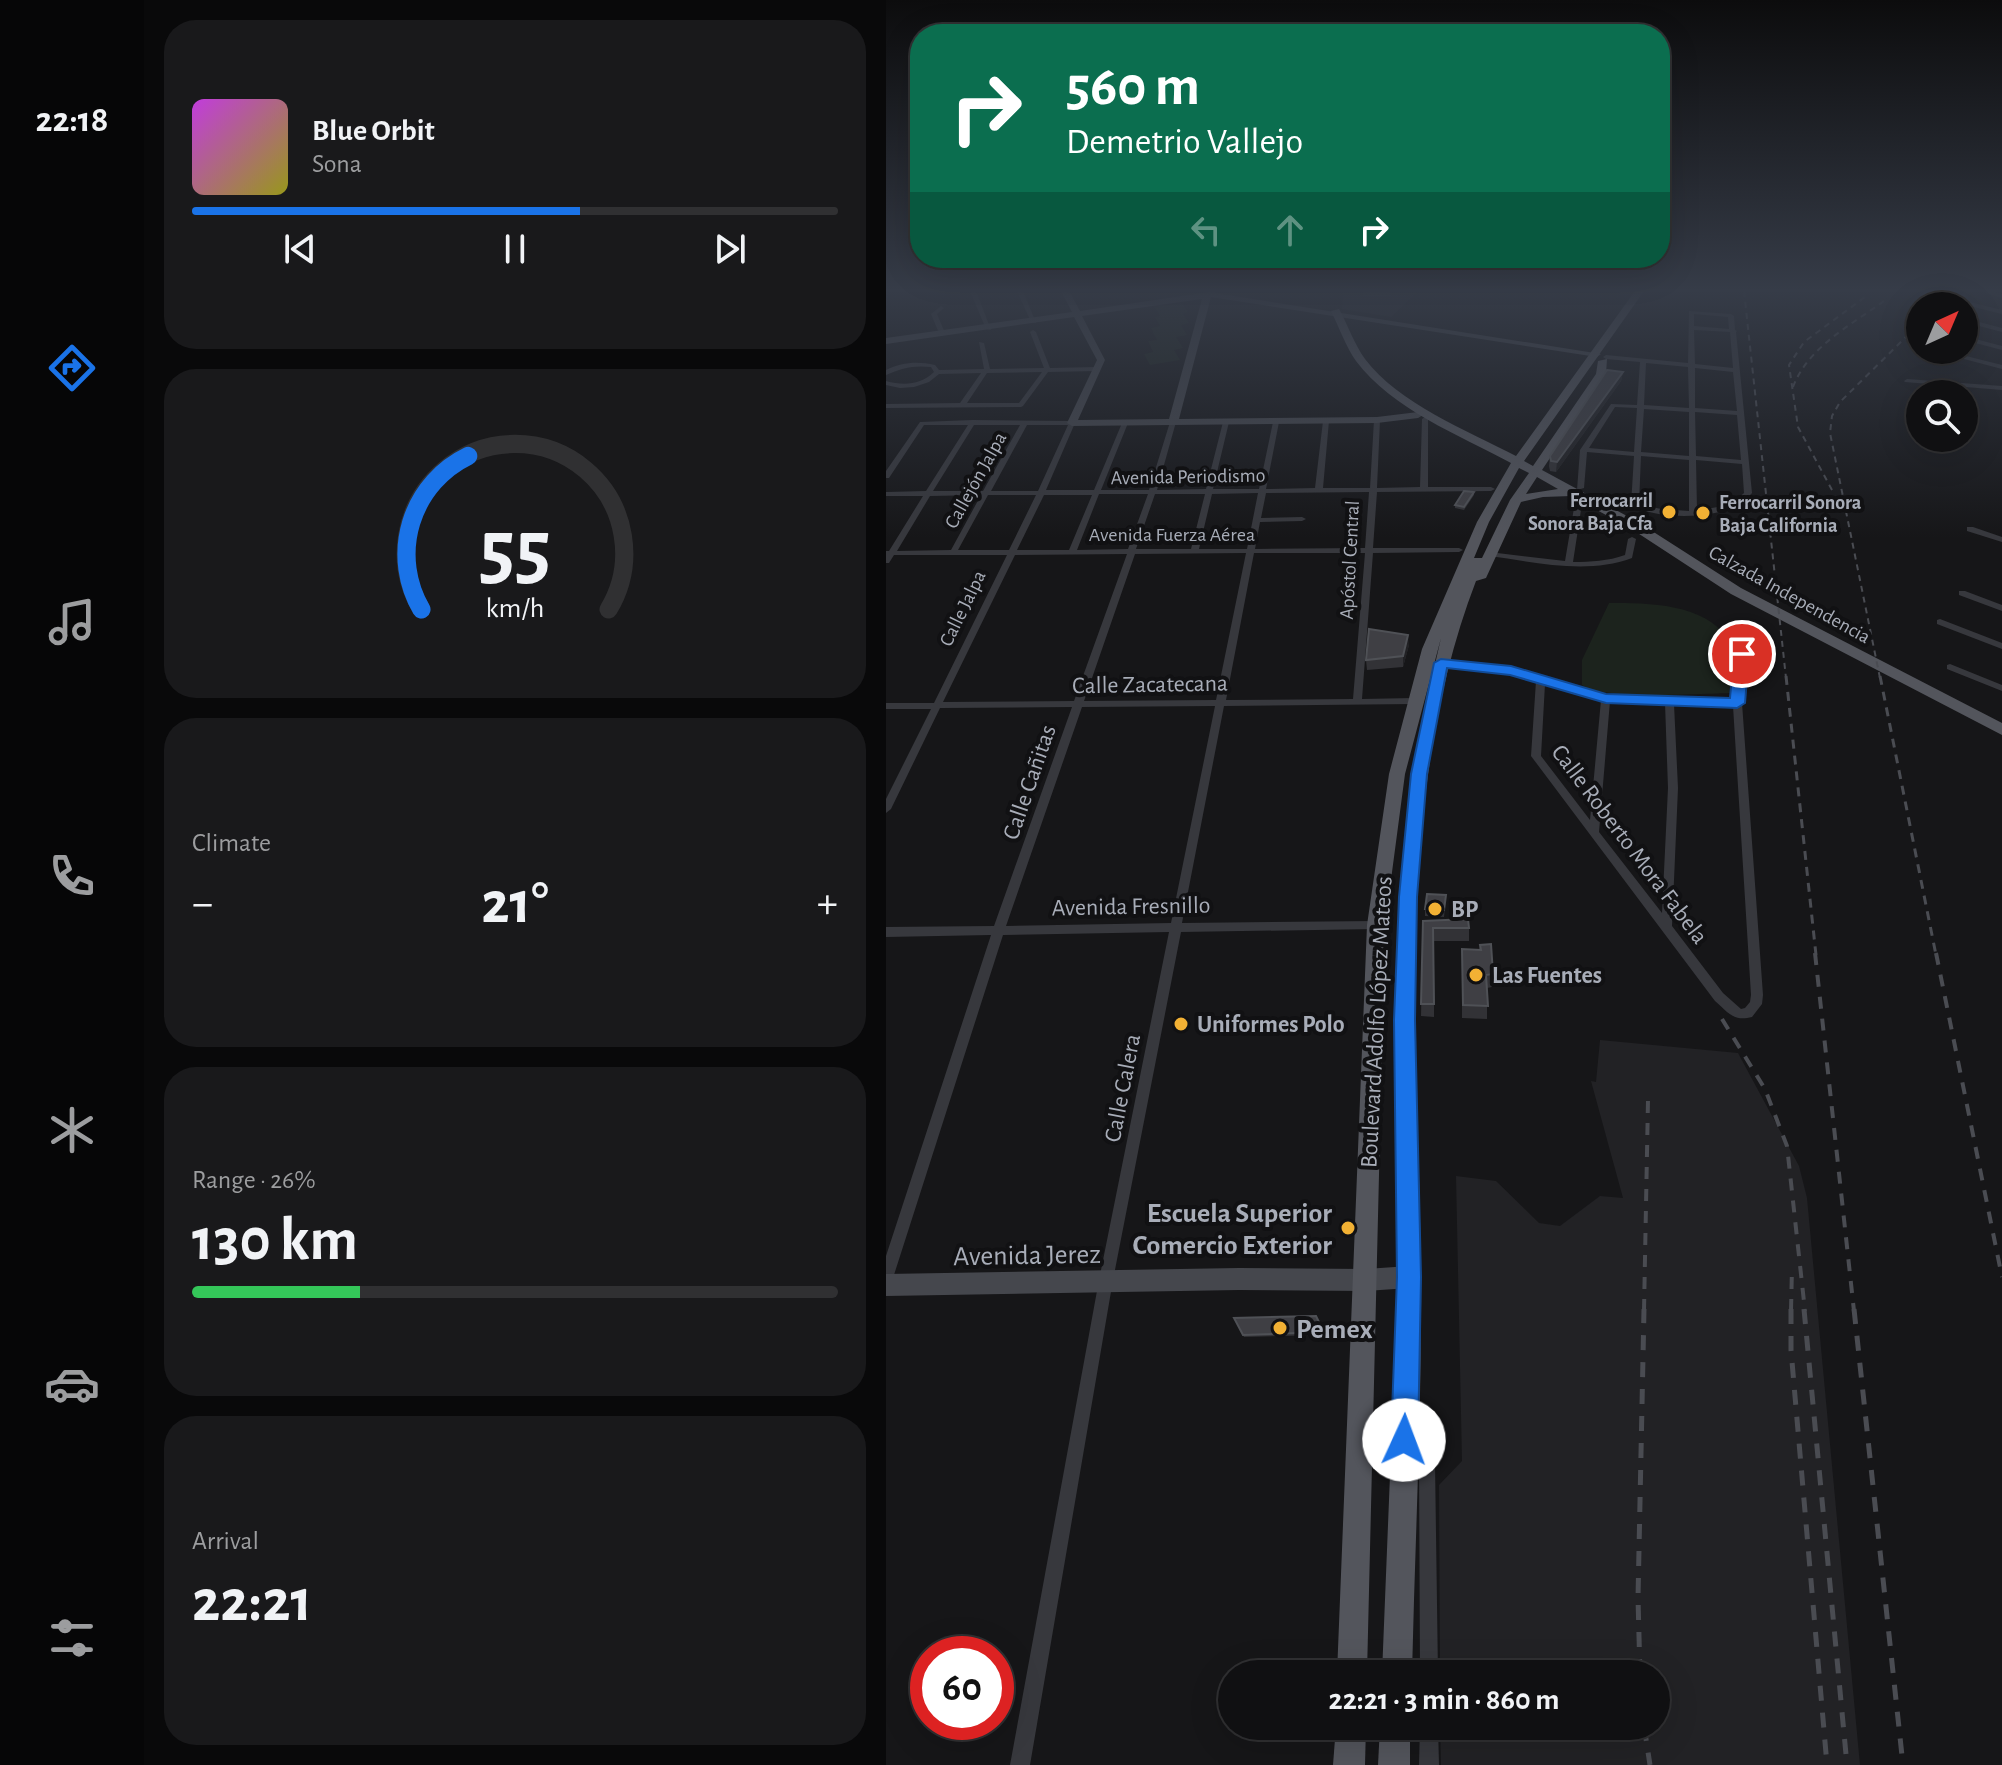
<!DOCTYPE html>
<html lang="en">
<head>
<meta charset="utf-8">
<style>
	:root { --surface:#101012; --page:#19191b; --text:#f1f3f6; --muted:#9c9d9f; --line:#303032; --accent:#1a73e8 }
	body { margin:0; font-family:"Alegreya Sans",sans-serif; background:var(--page); color:var(--text); height:100vh; display:flex; flex-direction:column; font-size:30px; white-space:nowrap }
	* { box-sizing:border-box; margin:0 }
	p { font-size:26px; color:var(--muted) }
	.icon { flex:none; width:44px; height:44px; fill:none; stroke:currentColor; stroke-width:2; stroke-linecap:round; stroke-linejoin:round }
	.map { position:relative; flex:1; overflow:hidden }
	.details { display:flex; flex-direction:column; gap:20px; padding:20px; background:#09090a; width:742px }
	.details>* { flex:none }
	.top-card { position:absolute; left:24px; top:24px; width:760px; height:244px; border-radius:32px; box-shadow:0 8px 32px #0002,0 0 0 2px var(--line); background:#0b6e4f; color:#fff; overflow:hidden }
	.needle { width:52px; rotate:44deg }
	.fabs { position:absolute; left:1020px; top:292px; display:grid; gap:16px }
	.fabs a { display:grid; place-items:center; width:72px; height:72px; border-radius:50%; background:var(--surface); box-shadow:0 8px 32px #0002,0 0 0 2px var(--line); font-size:40px }
	.speed { position:absolute; left:24px; top:1636px; display:flex; gap:16px; font-size:40px; font-weight:700; text-align:center }
	.speed>* { display:grid; place-content:center; width:104px; height:104px; border-radius:50%; background:var(--surface); box-shadow:0 8px 32px #0002,0 0 0 2px var(--line); line-height:1 }
	.speed .limit { border:12px solid #d22; background:#fff; color:#111 }
	.pin { position:absolute; display:grid; place-items:center; width:68px; height:68px; color:#fff; margin:-34px; border:4px solid #fff; border-radius:50%; box-shadow:0 2px 8px #0007 }
	.me { position:absolute; width:88px; margin:-44px; rotate:2deg; stroke-linejoin:round; filter:drop-shadow(0 0 6px #0008) }
	.turn { display:flex; align-items:center; gap:28px; height:168px; padding:0 24px; font-size:36px }
	.turn .icon { width:104px; height:104px; stroke-width:2.5 }
	.turn b { display:block; font-size:56px; line-height:68px }
	.lanes { display:flex; align-items:center; height:76px; padding:0 24px; background:#0003; justify-content:center; gap:40px; direction:ltr }
	.lanes .off { opacity:.35 }
	.big { font-size:60px; font-weight:600; line-height:1.1 }
	.details .tile { flex:1; display:flex; flex-direction:column; justify-content:center; gap:12px; min-width:0; padding:0 28px; border-radius:32px; background:var(--page) }
	.details .dial { align-items:center; gap:0 }
	.dial svg { height:208px; overflow:visible; fill:none; stroke:var(--line); stroke-width:7; stroke-linecap:round; text-anchor:middle }
	.dial text { fill:var(--text); stroke:none }
	.song { display:flex; align-items:center; gap:24px }
	.cover { width:96px; height:96px; border-radius:12px; background:linear-gradient(135deg,hsl(290 70% 55%),hsl(60 70% 35%)) }
	.played { height:8px; border-radius:4px; background:linear-gradient(90deg,var(--accent) 60%,var(--line) 60%) }
	.keys { display:flex; justify-content:space-around; direction:ltr }
	.heat { display:flex; justify-content:space-between; align-items:center; font-size:44px; direction:ltr }
	.charge { height:12px; border-radius:6px; background:linear-gradient(90deg,#34c759 26%,var(--line) 0) }
	.trip { position:absolute; left:332px; top:1660px; width:452px; height:80px; border-radius:40px; background:var(--surface); box-shadow:0 8px 32px #0002,0 0 0 2px var(--line); font-weight:600; line-height:80px; text-align:center }
	main { display:flex; flex:1; min-height:0 }
	.tab-bar { display:flex; flex-direction:column; width:144px; justify-content:space-around; align-items:center; background:#060607; color:var(--muted) }
	.tab-bar .icon { width:56px; height:56px }
	.tab-bar .selected { color:var(--accent) }
	.tab-bar b { font-size:36px; color:var(--text) }
	.map>svg:first-child { display:block }
	.built { fill:#222225 }
	.green { fill:#1c231d }
	.lines { fill:none; stroke-linecap:round; stroke-linejoin:round }
	.street { fill:#37383d; fill-rule:evenodd }
	.secondary { fill:#45474d; fill-rule:evenodd }
	.primary { fill:#53555c; fill-rule:evenodd }
	.rail-far3 { stroke:#4a4c52; stroke-width:2; stroke-dasharray:6 5; stroke-linecap:butt }
	.rail-far2 { stroke:#4a4c52; stroke-width:3; stroke-dasharray:9 7; stroke-linecap:butt }
	.rail-far1 { stroke:#4a4c52; stroke-width:4; stroke-dasharray:12 10; stroke-linecap:butt }
	.rail { stroke:#4a4c52; stroke-width:5; stroke-dasharray:15 12; stroke-linecap:butt }
	.wall { fill:#323236 }
	.shaded-wall { fill:#212124 }
	.building { fill:#3f3f44; stroke:#4f5156; stroke-width:2 }
	.route { fill:#1a73e8; stroke:#114b97; stroke-width:2 }
	.poi-dot { fill:#f2b134; stroke:#111113; stroke-width:3 }
	.labels { text-anchor:middle; stroke-width:8; stroke-linejoin:round; paint-order:stroke }
	.far-street-label { font-size:20px; fill:#a8adb8; stroke:#111113 }
	.far-poi-label { font-size:20px; font-weight:bold; fill:#a8adb8; stroke:#111113; text-anchor:end }
	.street-label { font-size:24px; fill:#a8adb8; stroke:#111113 }
	.poi-label { font-size:24px; font-weight:bold; fill:#a8adb8; stroke:#111113; text-anchor:start }
	.near-poi-label { font-size:28px; font-weight:bold; fill:#a8adb8; stroke:#111113; text-anchor:end }
	.near-street-label { font-size:28px; fill:#a8adb8; stroke:#111113 }
</style>
</head>
<body>
<main>
<nav class="tab-bar">
<b>22:18</b>
<svg class="icon selected" aria-label="directions" viewBox="0 0 24 24"><path d="M12 3l9 9-9 9-9-9zM9 14v-3h6M13 9l2 2-2 2"/></svg>
<svg class="icon" aria-label="music" viewBox="0 0 24 24"><path d="M9 18V5l10-2v13"/><circle cx="6" cy="18" r="3"/><circle cx="16" cy="16" r="3"/></svg>
<svg class="icon" aria-label="phone" viewBox="0 0 24 24"><path d="M5 4h4l2 5-3 2q2 4 5 5l2-3 5 2v4C11 20 4 13 5 4z"/></svg>
<svg class="icon" aria-label="climate" viewBox="0 0 24 24"><path d="M12 3v18M4 7l16 10M4 17L20 7"/></svg>
<svg class="icon" aria-label="car" viewBox="0 0 24 24"><path d="M5 17H2v-5l4-1 3-4h7l3 4 3 1v5h-3M9 17h6M6 11h13"/><circle cx="7" cy="17" r="2"/><circle cx="17" cy="17" r="2"/></svg>
<svg class="icon" aria-label="filters" viewBox="0 0 24 24"><path d="M4 7h16M4 17h16"/><circle cx="9" cy="7" r="2"/><circle cx="15" cy="17" r="2"/></svg>
</nav>
<section class="details">
<div class="tile">
<div class="song"><i class="cover"></i><div><b>Blue Orbit</b><p>Sona</p></div></div>
<div class="played"></div>
<div class="keys"><svg class="icon" aria-label="previous" viewBox="0 0 24 24"><path d="M18 5L8 12l10 7zM5 5v14"/></svg><svg class="icon" aria-label="pause" viewBox="0 0 24 24"><path d="M8 5v14M16 5v14"/></svg><svg class="icon" aria-label="next" viewBox="0 0 24 24"><path d="M6 5l10 7-10 7zM19 5v14"/></svg></div>
</div>
<div class="tile dial"><svg viewBox="0 0 100 80">
<path d="M14 69A42 42 0 1 1 86 69"/>
<path d="M14 69A42 42 0 0 1 32 10" stroke="#1a73e8"/>
<text x="50" y="56" font-size="32" font-weight="700">55</text>
<text x="50" y="72" font-size="11">km/h</text>
</svg></div>
<div class="tile"><p>Climate</p>
<div class="heat"><a>−</a><b class="big">21°</b><a>+</a></div>
</div>
<div class="tile"><p>Range · 26%</p><b class="big">130 km</b><div class="charge"></div></div>
<div class="tile"><p>Arrival</p><b class="big">22:21</b></div>
</section>
<div class="map">
<svg width="1116" height="1765" viewBox="0 0 1116 1765">
	<rect width="100%" height="100%" fill="#161618"/>
	<g class="built">
		<path d="M457,291H532L505,317L456,309Z"/>
		<path d="M714,1040L852,1053L913,1166L921,1198L974,1765H555L554,1726H770V1674H554L553,1485L576,1461L570,1176L610,1181L653,1223L674,1226L714,1196L737,1198L705,1081L710,1082Z"/>
	</g>
	<g class="green">
		<path d="M296,303L302,312L297,314L303,323L295,325L301,335L290,337L297,348L288,350L294,360L264,365L258,354L267,352L262,341L271,340L265,328L274,326L269,317L274,316L269,307Z"/>
		<path d="M723,603C763,603 818,603 843,640C846,645 851,650 852,656C853,667 850,681 850,693C818,693 719,701 696,685V660Z"/>
	</g>
	<g class="lines">
		<g class="street">
			<path d="M84,291H90L105,330L100,329Z"/>
			<path d="M131,291H137L150,323L145,322Z"/>
			<path d="M1037,291H1043L1048,306H1042Z"/>
			<path d="M1079,291H1086L1075,300L1116,310V314L1072,303L1068,306H1061Z"/>
			<path d="M1095,291H1105L1116,294V298Z"/>
			<path d="M55,306L58,308L51,314L59,333L56,335L53,333L45,314Z"/>
			<path d="M803,311L845,314L848,316L849,330L851,331L850,332L866,493C864,495 859,501 857,502C833,520 770,520 745,505L748,456L701,452L698,488L691,490L694,450L725,404L751,405L754,362L720,359L717,357L720,355L802,363ZM808,314L842,317L843,329L808,326ZM808,330L844,332L847,368L809,364ZM760,363L802,367L803,408L758,405ZM809,368L847,372L851,411L809,408ZM729,407L751,408L748,452L703,448ZM758,409L803,412V456L755,452ZM809,412L851,415L855,460L810,456ZM755,456L803,460V511L775,509L753,504ZM810,460L856,464L858,493C845,506 829,508 811,510Z"/>
			<path d="M1078,318L1116,328V332L1078,322Z"/>
			<path d="M147,330L150,332L164,368L211,367L214,369L211,371L162,372L137,406L135,407L0,408V404L74,403L95,373L53,374L43,382L28,387L14,388L0,385V381C18,386 34,385 48,372L45,367C28,365 15,368 0,375V370C16,362 32,361 49,365L53,370L98,369L93,342L98,343L104,369L158,368L144,332ZM156,372L133,403H81L101,373Z"/>
			<path d="M1078,336L1116,346V350L1078,340Z"/>
			<path d="M1080,356L1116,365V369L1078,359V357Z"/>
			<path d="M1021,379L1116,386V390L1019,382L1018,381Z"/>
			<path d="M539,417L542,419V487H605L609,489L605,491L491,492L487,548H573L577,550L573,552L487,553L476,699L528,698L533,701L528,704L338,706L296,923L490,921L494,922L496,925L494,928L490,929L295,932L227,1280L144,1765H124L213,1280L283,932L117,935L7,1278L5,1283L0,1285V1256L105,935L0,937V927L108,926L186,707L54,708L5,809L0,813V799L45,709H0V703H48L121,555H8L3,563H0V551H3L37,496H0V492L40,491L82,425H38L3,478H0V471L34,422L87,420L186,421L189,423L160,490H208L236,423L239,421L242,423L215,490H263L284,422L287,420L290,422L271,490L320,489L337,422L340,420L343,422L327,489H373L387,422L390,420L393,422L380,489L429,488L437,421L440,419L443,421L437,488H484L488,420L491,418L494,420L491,488L534,487L536,419ZM88,425H134L97,491H47ZM141,425H182L152,491H105ZM483,492L479,548L369,549L374,522L416,521L420,519L416,517L375,518L380,493ZM372,493L361,549H313L326,494ZM213,494H262L242,549L191,550ZM269,494H319L305,549H250ZM95,495L65,550L11,551L44,496ZM102,495H150L123,550H72ZM158,495H206L183,550H131ZM360,553L330,700L198,701L249,554ZM368,553H479L467,699L340,700ZM241,554L188,701L57,702L129,555ZM329,706L285,923L120,926L196,707Z"/>
			<path d="M688,508L695,510L687,562C705,562 722,561 739,555L742,539L746,537L750,539L746,558C700,575 650,562 603,556L599,554L603,552L679,561Z"/>
			<path d="M1081,527H1087L1116,537V542L1081,531Z"/>
			<path d="M1073,591H1079L1116,605V611L1073,595Z"/>
			<path d="M1054,619L1116,643V649L1051,624V620Z"/>
			<path d="M856,651L860,654L856,703L877,995L876,1004L866,1017C847,1022 842,1012 829,1001L645,756L650,681L624,674L555,666L551,663L555,660L625,668L720,695L783,696L847,700L852,654ZM659,684L715,700L704,820L655,756ZM724,701L779,703L782,788L776,913L713,832ZM788,704L847,706L865,995L864,1002L859,1008L855,1009L837,993L786,926L792,788Z"/>
			<path d="M1064,664L1116,685V691L1061,669V665Z"/>
			<path d="M527,1422L533,1424L549,1463L552,1674H534L533,1463L519,1430L521,1424Z"/>
			<path d="M534,1726H552L553,1765H533Z"/>
		</g>
		<g class="secondary">
			<path d="M175,291H183L194,311L330,291L329,293L715,354L711,357L325,297L293,419L491,417L532,412L537,415L532,418L491,423L186,426L181,423L211,360L188,317L0,344V338L186,312ZM316,299L283,419L192,420L219,360L196,316Z"/>
			<path d="M523,1266L531,1269L534,1277L531,1285L523,1288L480,1291L353,1290L0,1296V1274L353,1268L480,1269Z"/>
		</g>
		<g class="primary">
			<path d="M749,291H758L638,461L647,466L710,374L712,361L721,359L720,374L656,470L752,522L855,588L1116,723V735L845,594L744,528L685,496L657,497L635,502L600,578L590,581C506,800 533,1046 535,1275C536,1408 529,1541 526,1674H496L510,1326V1045L515,892L532,739L555,638L519,774L499,925L481,1674H451L481,925L503,774L536,649L591,522L625,463C573,435 506,409 470,361C460,347 453,327 445,311L453,309C462,325 468,344 479,359C512,403 582,431 630,456ZM633,468L643,473L624,500L596,558H588L603,522ZM651,477L672,489L640,494Z"/>
			<path d="M450,1726H480L479,1765H447Z"/>
			<path d="M494,1726H524V1765H492Z"/>
		</g>
		<g class="rail-far3">
			<path d="M858,291L900,678"/>
			<path d="M907,387C922,347 965,325 998,301"/>
			<path d="M946,490L912,427L903,365L918,342L979,297"/>
			<path d="M994,678L944,433L946,416L954,402L1024,333"/>
		</g>
		<g class="rail-far2">
			<path d="M900,676L930,955"/>
			<path d="M994,676L1050,955"/>
		</g>
		<g class="rail-far1">
			<path d="M929,953L968,1311"/>
			<path d="M1050,953L1116,1277"/>
			<path d="M836,1019L879,1089L901,1146L919,1311"/>
			<path d="M758,1311L762,1100"/>
			<path d="M905,1311L906,1267"/>
		</g>
		<g class="rail">
			<path d="M905,1309V1350L941,1765"/>
			<path d="M918,1309L961,1765"/>
			<path d="M968,1309L1017,1765"/>
			<path d="M754,1674L752,1598L758,1309"/>
			<path d="M758,1726L764,1765"/>
		</g>
	</g>
	<g class="wall">
		<path d="M477,291H504L505,297L477,296Z"/>
		<path d="M737,372L735,381L670,472L664,471L663,466L664,456Z"/>
		<path d="M588,492V495L578,510L569,508V505Z"/>
		<path d="M523,645L517,667L481,670L480,660Z"/>
		<path d="M560,895L558,917L539,916V909Z"/>
		<path d="M537,921L583,928V941H548V1017L535,1016Z"/>
		<path d="M594,945L607,974L606,987L601,988V1019L576,1018V949L593,950Z"/>
		<path d="M348,1318L438,1332L439,1335L358,1337Z"/>
	</g>
	<g class="shaded-wall">
		<path d="M737,372L735,381L670,472L671,462Z"/>
		<path d="M522,635L523,645L517,667V656Z"/>
	</g>
	<g class="building">
		<path d="M721,370L737,372L671,462L665,461L664,456Z"/>
		<path d="M578,491L588,492L578,507L569,505Z"/>
		<path d="M483,629L522,635L517,656L480,660Z"/>
		<path d="M541,894L560,895L558,910L539,909Z"/>
		<path d="M582,919L583,928H547L548,1004H535L537,921Z"/>
		<path d="M605,944L607,974L600,975L602,1006L577,1005L576,949L595,950L594,945Z"/>
		<path d="M430,1316L438,1332L357,1335L348,1318Z"/>
	</g>
	<linearGradient id="sky" x2="0" y2="1"><stop stop-color="#0c0c0d"/><stop offset="0.54" stop-color="#363c48"/><stop offset="1" stop-color="#363c48" stop-opacity="0"/></linearGradient>
	<rect width="1116" height="538" fill="url(#sky)"/>
	<path class="route" d="M856,650L863,654L859,703L851,708L720,703L624,675L561,668L541,774L531,897L529,1020L535,1277L532,1440L528,1450L518,1454L509,1450L505,1440L511,1277L508,1020L513,897L525,774L548,663L555,659L625,666L720,694L844,698L848,654Z"/>
	<g class="poi-dot">
		<circle cx="783" cy="512" r="8"/>
		<circle cx="817" cy="513" r="8"/>
		<circle cx="549" cy="909" r="8"/>
		<circle cx="590" cy="975" r="8"/>
		<circle cx="295" cy="1024" r="8"/>
		<circle cx="462" cy="1228" r="8"/>
		<circle cx="394" cy="1328" r="8"/>
	</g>
	<g class="labels">
		<g class="far-street-label">
			<text transform="translate(302 476) rotate(-1)" y="7">Avenida Periodismo</text>
			<text transform="translate(89 480) rotate(-61)" y="7">Callejón Jalpa</text>
			<text x="286" y="541">Avenida Fuerza Aérea</text>
			<text transform="translate(463 560) rotate(-87)" y="7">Apóstol Central</text>
			<text transform="translate(904 594) rotate(29)" y="7">Calzada Independencia</text>
			<text transform="translate(76 608) rotate(-64)" y="7">Calle Jalpa</text>
		</g>
		<g class="far-poi-label">
			<text x="767" y="507">Ferrocarril<tspan x="767" dy="23">Sonora Baja Cfa</tspan></text>
			<text x="833" y="509" text-anchor="start">Ferrocarril Sonora<tspan x="833" dy="23">Baja California</tspan></text>
		</g>
		<g class="street-label">
			<text transform="translate(264 684) rotate(-1)" y="8">Calle Zacatecana</text>
			<text transform="translate(143 782) rotate(-71)" y="8">Calle Cañitas</text>
			<text transform="translate(744 844) rotate(53)" y="8">Calle Roberto Mora Fabela</text>
			<text transform="translate(245 906) rotate(-1)" y="8">Avenida Fresnillo</text>
			<text transform="translate(490 1022) rotate(-87)" y="8">Boulevard Adolfo López Mateos</text>
			<text transform="translate(236 1088) rotate(-79)" y="8">Calle Calera</text>
		</g>
		<g class="poi-label">
			<text x="565" y="917">BP</text>
			<text x="606" y="983">Las Fuentes</text>
			<text x="311" y="1032">Uniformes Polo</text>
		</g>
		<g class="near-poi-label">
			<text x="446" y="1222">Escuela Superior<tspan x="446" dy="32">Comercio Exterior</tspan></text>
			<text x="410" y="1338" text-anchor="start">Pemex</text>
		</g>
		<g class="near-street-label">
			<text transform="translate(141 1254) rotate(-1)" y="10">Avenida Jerez</text>
		</g>
	</g>
</svg>
<div class="fabs">
<a><svg class="needle" viewBox="-14 -14 28 28"><path d="M0-13l5 13h-10z" fill="#e53935"/><path d="M0 13l5-13h-10z" fill="#9c9d9f"/></svg></a>
<a><svg class="icon" aria-label="search" viewBox="0 0 24 24"><circle cx="10" cy="10" r="6"/><path d="M15 15l6 6"/></svg></a>
</div>
<div class="speed"><div class="limit">60</div></div>
<div class="pin" style="left:856px;top:654px;background:#d93025"><svg class="icon" aria-label="arrive" viewBox="0 0 24 24"><path d="M6 21V4h12l-3 4 3 4H6"/></svg></div>
<svg class="me" style="left:518px;top:1440px" viewBox="-20 -20 40 40"><circle r="19" fill="#fff"/><path d="M0-13L10 11 0 6-10 11z" fill="#1a73e8"/></svg>
<div class="trip">22:21 · 3 min · 860 m</div>
<div class="top-card">
<div class="turn"><svg class="icon" aria-label="right" viewBox="0 0 24 24"><path d="M7 20v-9h11M14 6l5 5-5 5"/></svg><div><b>560 m</b>Demetrio Vallejo</div></div>
<div class="lanes"><svg class="icon off" aria-label="left" viewBox="0 0 24 24"><path d="M17 20v-9H6M10 6l-5 5 5 5"/></svg><svg class="icon off" aria-label="ahead" viewBox="0 0 24 24"><path d="M12 20V5M6 11l6-6 6 6"/></svg><svg class="icon" aria-label="right" viewBox="0 0 24 24"><path d="M7 20v-9h11M14 6l5 5-5 5"/></svg></div>
</div>
</div>
</main>
</body>
</html>
